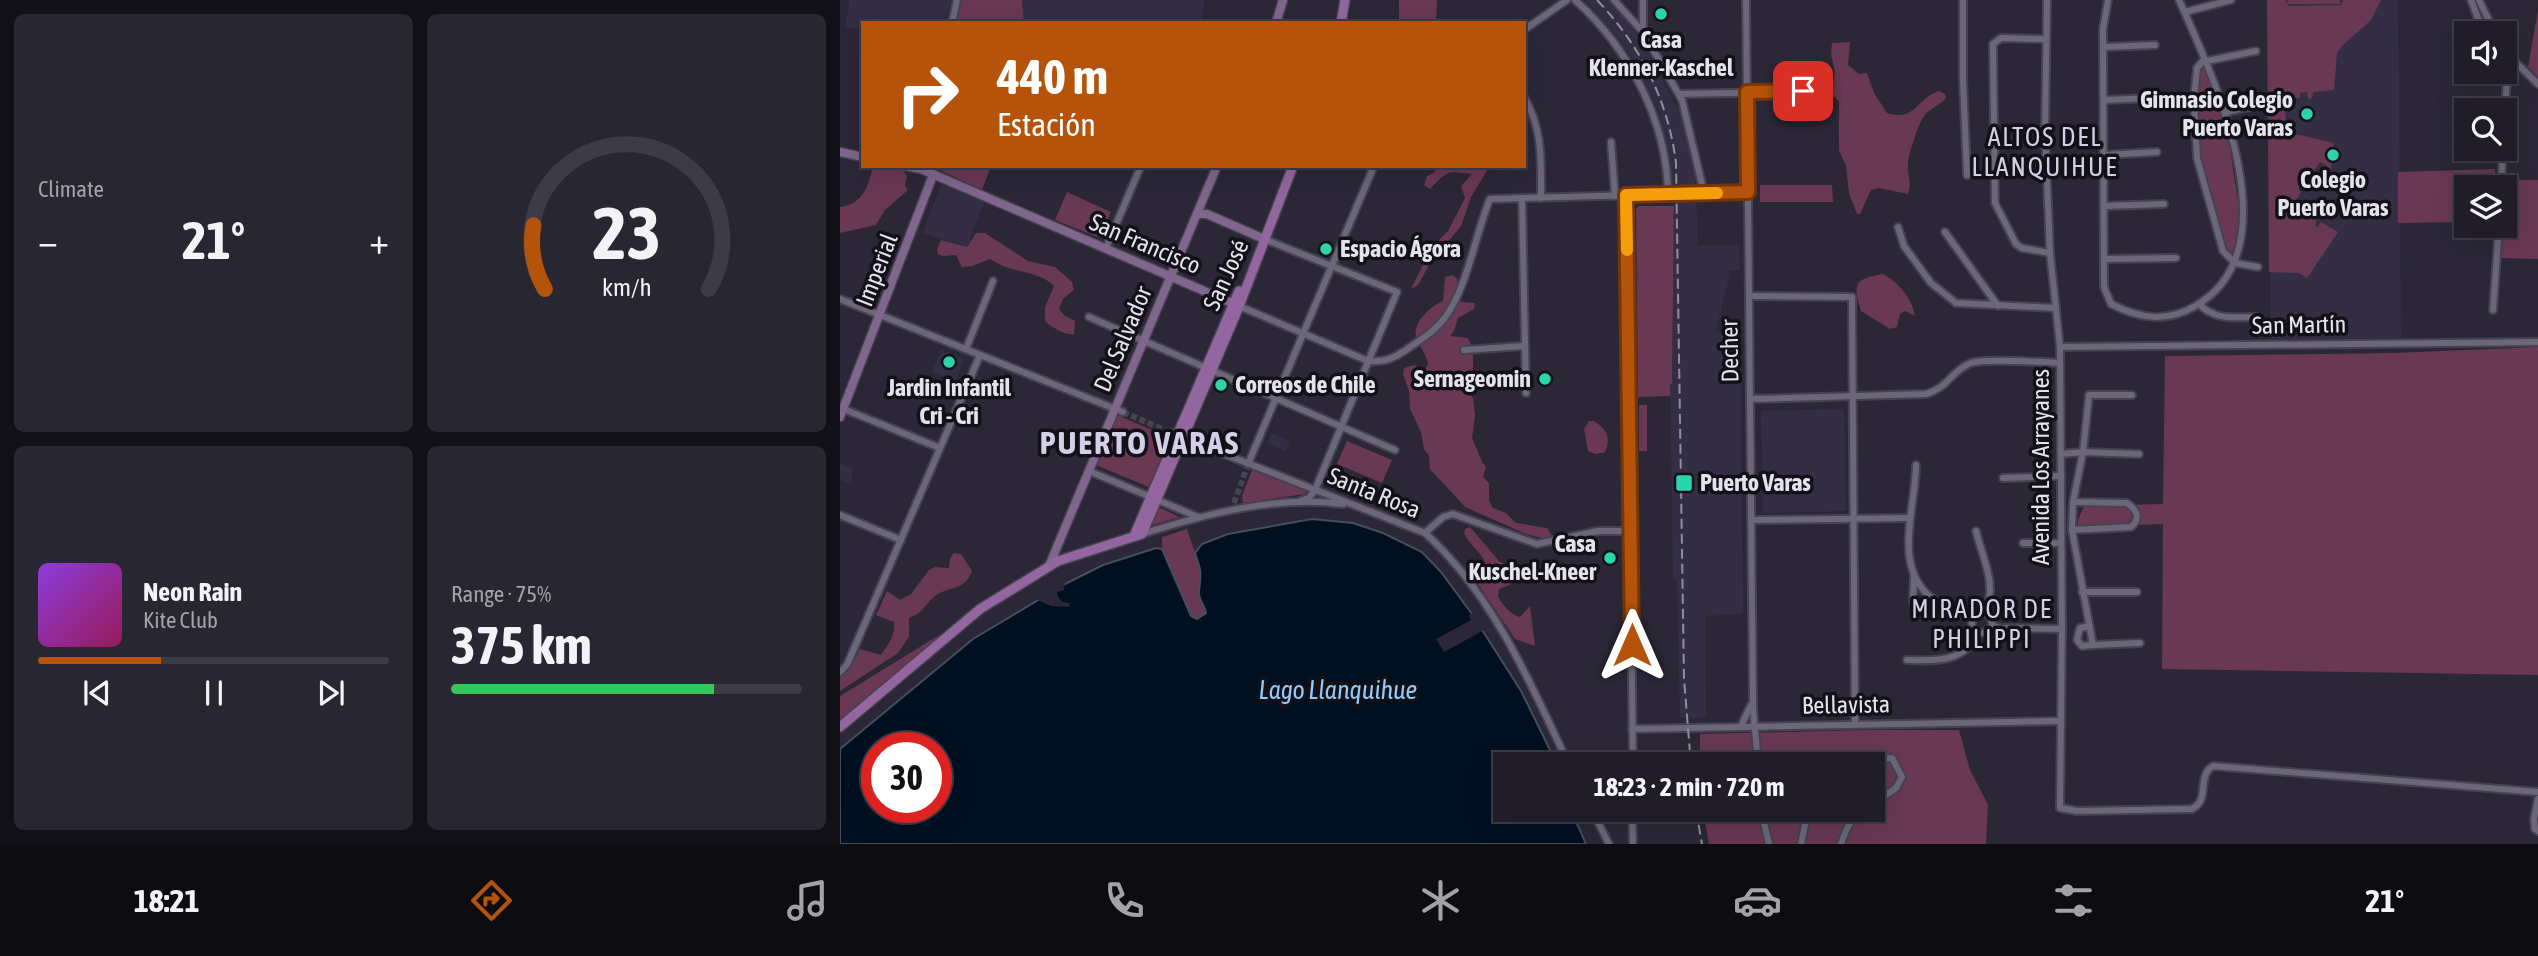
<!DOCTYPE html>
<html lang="en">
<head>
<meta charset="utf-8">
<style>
	:root { --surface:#201d29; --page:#282631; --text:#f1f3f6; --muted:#a2a2a8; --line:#3d3b46; --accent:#b45309 }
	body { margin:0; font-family:"Asap Condensed",sans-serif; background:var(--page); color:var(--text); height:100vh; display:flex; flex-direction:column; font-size:26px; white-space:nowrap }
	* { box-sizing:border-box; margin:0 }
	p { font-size:23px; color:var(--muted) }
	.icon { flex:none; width:38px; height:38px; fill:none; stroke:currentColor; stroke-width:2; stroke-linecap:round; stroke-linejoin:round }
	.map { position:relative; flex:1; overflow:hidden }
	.drawer { display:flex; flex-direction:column; gap:14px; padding:14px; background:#121017; width:840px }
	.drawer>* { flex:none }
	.hud { position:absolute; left:21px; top:21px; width:665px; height:147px; border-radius:0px; box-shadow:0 7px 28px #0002,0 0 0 2px var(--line); background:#b45309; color:#fff; overflow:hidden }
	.controls { position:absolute; left:1614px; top:21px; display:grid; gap:14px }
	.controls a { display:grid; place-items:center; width:63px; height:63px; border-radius:0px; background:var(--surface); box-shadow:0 7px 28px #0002,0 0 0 2px var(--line); font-size:35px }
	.speed { position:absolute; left:21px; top:732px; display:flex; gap:14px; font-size:35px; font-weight:700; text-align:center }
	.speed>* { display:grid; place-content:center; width:91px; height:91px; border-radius:50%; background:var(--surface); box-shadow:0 7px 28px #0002,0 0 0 2px var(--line); line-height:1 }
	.speed .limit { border:10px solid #d22; background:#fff; color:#111 }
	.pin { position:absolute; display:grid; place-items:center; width:60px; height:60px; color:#fff; margin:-30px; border-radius:14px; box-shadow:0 4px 10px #0006 }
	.me { position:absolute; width:77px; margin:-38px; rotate:0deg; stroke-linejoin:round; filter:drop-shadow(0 0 5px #0008) }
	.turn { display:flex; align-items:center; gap:24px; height:147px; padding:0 21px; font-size:32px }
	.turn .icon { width:91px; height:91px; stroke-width:2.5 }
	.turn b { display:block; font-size:49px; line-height:60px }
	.big { font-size:52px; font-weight:700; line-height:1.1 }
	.drawer .tile { flex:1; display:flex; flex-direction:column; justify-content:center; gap:10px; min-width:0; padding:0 24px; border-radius:10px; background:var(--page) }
	.drawer .dial { align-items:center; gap:0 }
	.dial svg { height:182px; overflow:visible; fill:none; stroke:var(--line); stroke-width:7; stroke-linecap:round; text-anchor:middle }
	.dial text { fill:var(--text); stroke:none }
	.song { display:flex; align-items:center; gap:21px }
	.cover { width:84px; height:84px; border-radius:10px; background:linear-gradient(135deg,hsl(270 70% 55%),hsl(330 70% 35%)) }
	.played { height:7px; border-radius:4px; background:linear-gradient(90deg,var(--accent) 35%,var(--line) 35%) }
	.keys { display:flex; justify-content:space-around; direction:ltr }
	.heat { display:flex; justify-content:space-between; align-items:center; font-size:38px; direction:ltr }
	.charge { height:10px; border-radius:5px; background:linear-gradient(90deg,#34c759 75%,var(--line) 0) }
	.drawer .tiles { flex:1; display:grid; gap:14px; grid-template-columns:repeat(2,1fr) }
	.trip { position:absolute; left:653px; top:752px; width:392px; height:70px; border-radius:0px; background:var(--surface); box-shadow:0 7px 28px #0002,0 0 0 2px var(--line); font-weight:700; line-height:70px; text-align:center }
	.dock { display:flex; height:112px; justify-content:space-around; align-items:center; background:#0d0c10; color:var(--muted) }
	.dock .icon { width:49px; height:49px }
	.dock .active { color:var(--accent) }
	.dock b { font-size:32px; color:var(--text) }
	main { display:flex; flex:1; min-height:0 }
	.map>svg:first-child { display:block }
	.built { fill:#342e45 }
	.green { fill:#693853 }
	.water { fill:#001021; stroke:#444f5e; stroke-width:2; fill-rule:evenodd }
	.pier { fill:#2b2737 }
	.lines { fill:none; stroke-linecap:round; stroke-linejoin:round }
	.street-tunnel { stroke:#474352; stroke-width:6; stroke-dasharray:6 3; stroke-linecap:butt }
	.street-casing { stroke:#464250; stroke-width:10 }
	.secondary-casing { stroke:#464250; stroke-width:11 }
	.primary-casing { stroke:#464250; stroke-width:12 }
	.street { stroke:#6b667a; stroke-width:6 }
	.secondary { stroke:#7f668d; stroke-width:8 }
	.primary { stroke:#9366a0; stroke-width:9 }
	.rail { stroke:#918e9b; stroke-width:2; stroke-dasharray:10 5; stroke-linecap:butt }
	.route-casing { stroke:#753606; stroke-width:18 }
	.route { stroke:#b45309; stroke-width:12 }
	.slow { stroke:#f59e0b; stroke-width:12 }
	.poi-dot { fill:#2bd5ac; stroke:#131118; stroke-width:2.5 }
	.labels { text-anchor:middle; stroke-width:7; stroke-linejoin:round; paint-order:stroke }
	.poi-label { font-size:24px; font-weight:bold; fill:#e4e2ed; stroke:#131118 }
	.street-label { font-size:24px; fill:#e4e2ed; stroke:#131118 }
	.neighbourhood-label { font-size:26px; letter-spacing:2px; fill:#d4cfe6; stroke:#131118 }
	.water-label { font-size:26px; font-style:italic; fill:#96c9f8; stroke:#131118 }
	.district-label { font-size:32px; font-weight:bold; letter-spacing:2px; fill:#d4cfe6; stroke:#131118 }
</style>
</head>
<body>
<main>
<section class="drawer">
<div class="tiles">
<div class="tile"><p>Climate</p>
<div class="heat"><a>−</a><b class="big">21°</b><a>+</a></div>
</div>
<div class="tile dial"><svg viewBox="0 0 100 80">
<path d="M14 69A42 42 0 1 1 86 69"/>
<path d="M14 69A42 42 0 0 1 9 41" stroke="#b45309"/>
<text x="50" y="56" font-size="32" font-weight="700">23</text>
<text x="50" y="72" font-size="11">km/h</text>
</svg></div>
<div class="tile">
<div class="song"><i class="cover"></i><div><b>Neon Rain</b><p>Kite Club</p></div></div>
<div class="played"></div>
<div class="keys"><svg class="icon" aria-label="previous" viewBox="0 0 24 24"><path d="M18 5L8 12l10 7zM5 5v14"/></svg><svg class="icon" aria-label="pause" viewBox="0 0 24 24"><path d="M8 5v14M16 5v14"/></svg><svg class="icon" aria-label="next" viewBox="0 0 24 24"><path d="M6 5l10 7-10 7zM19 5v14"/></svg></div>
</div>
<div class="tile"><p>Range · 75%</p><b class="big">375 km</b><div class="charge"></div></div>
</div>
</section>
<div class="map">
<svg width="1698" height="844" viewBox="0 0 1698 844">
	<rect width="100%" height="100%" fill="#2b2737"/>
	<g class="built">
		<path d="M10,0H111L106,23H23V30L5,27Z"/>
		<path d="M182,0H365L361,23H184Z"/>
		<path d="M745,0H768L787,21L803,43L838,110L849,142L855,171L858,245H899L900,270L890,271L876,332L900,333L903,614L865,616L866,717L840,718L837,581H833L830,384L832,383L834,206L830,154L818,110L802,75L780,40Z"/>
		<path d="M1427,0H1558L1561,338L1431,339Z"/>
		<path d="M102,182L145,200L127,247L83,233Z"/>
		<path d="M101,350L124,359L116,381L92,372Z"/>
		<path d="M1004,409L1006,511L923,513L921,411Z"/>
		<path d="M432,433L450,441L445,451L427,443Z"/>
		<path d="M0,463L13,468L11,484L0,480Z"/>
	</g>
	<g class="green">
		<path d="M121,0H182L184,23H117Z"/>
		<path d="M559,0H597L596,23H559Z"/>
		<path d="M1427,0H1446L1447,4L1448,0H1500V4H1448L1449,6L1501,5L1503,0H1541L1531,20L1502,46L1497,53L1494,90L1473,92L1472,98L1468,99L1467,92L1460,93V98L1445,99L1446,128H1450V135H1460L1494,143L1491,169L1480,162L1464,187L1460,186L1458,189L1461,192L1454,204L1477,219L1475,226L1478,227L1481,222L1498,232L1467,278L1459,273L1429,272Z"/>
		<path d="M1698,10V77L1688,67Z"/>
		<path d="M1010,42L1008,65L1019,74L1027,73L1034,93L1047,113C1076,122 1075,99 1099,91L1105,94L1106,98C1100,105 1091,108 1085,115C1079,121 1069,153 1068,162C1067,174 1072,183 1068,194L1039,188L1031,190L1020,214H1017L1009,193L1006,165L999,151V101L991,94L995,72L991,54L992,43Z"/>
		<path d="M1363,59L1385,116L1401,222L1394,259L1384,250C1370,197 1341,112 1363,59Z"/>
		<path d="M36,166L63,170L67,176L65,186L68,190L45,210L36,225L0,233V207C21,205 29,187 32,169Z"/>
		<path d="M86,166H151L142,190L98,169Z"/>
		<path d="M595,166H644L648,169L631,197L621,226L589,265L578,285L571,289L592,247L608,231L625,198L621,186L632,174C606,172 611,168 590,189L584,185L587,176L595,172Z"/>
		<path d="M1655,169L1654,187H1626V222L1558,223V172Z"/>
		<path d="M1666,180H1698V259L1661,258Z"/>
		<path d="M920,185H992L993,202H920Z"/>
		<path d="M227,192L271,212L260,238L215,220Z"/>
		<path d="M799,206H834L832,384L830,385V396L798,397L796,209Z"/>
		<path d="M136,233H145L188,261L215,267L232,282L234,290L223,299L219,309L225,316L235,321L234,334C226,336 211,327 205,321V307L214,286C201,273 182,273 166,267C161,266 156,262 150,259L132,266L122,267L116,255L103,256L98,254L97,249L101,240L127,247Z"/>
		<path d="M1043,274C1058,282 1073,299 1075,316L1065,311L1060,314L1057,327L1050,329L1021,311C1013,283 1014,279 1043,274Z"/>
		<path d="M613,275L617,279L621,302L635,303L634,309L618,318L614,331L610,336L628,338L633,349V374H631L625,388L633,398L635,416L632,438L642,462L646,467L643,477L649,483V501L653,508L666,513L676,523L707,528L712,536L702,538L686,534L625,507L590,469L589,456L584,449L581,432L570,409L569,391L563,374L564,368L575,365L580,371L585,370L588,363C585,352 578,345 576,336C572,323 592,305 603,301L605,277Z"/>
		<path d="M1698,347V675L1322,669L1323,524L1238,527V520L1244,506L1323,504L1325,356L1553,353Z"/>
		<rect x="799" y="405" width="8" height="46"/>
		<path d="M277,415L333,439L311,488L256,465Z"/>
		<path d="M749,421H754C767,430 771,437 765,452L756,454L748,451L744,429Z"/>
		<path d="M507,441L552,460L542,483L497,464Z"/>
		<path d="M412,470L466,491L465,494L403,503L402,496Z"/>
		<path d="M318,507L340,517L309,526Z"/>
		<path d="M630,527L659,561L665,564L673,557L671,571L674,583L659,589L658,597C663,605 671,615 680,617L690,606L695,646L675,639L638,584L646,578C652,558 631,549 624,533L625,529Z"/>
		<path d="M347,529L362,573L358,594L366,614L357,619L349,613L322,549V537Z"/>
		<path d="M114,553L121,554L132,571C124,592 110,585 95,596C84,605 85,612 69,618V637L58,653L0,691V677L10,669L20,649L41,655C48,645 56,635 54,622L36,615L47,591L60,600L71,594L89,570L95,567L109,568L110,558Z"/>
		<path d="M101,634L98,639L0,723V696Z"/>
		<path d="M1030,730H1119L1130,770L1148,805L1146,844H869L863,810H1032V765H860V734Z"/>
	</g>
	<path class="water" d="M472,519L513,523L543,533L582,552L601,572L632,614L681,691L715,760V765H665V810H727L738,826L746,844H0V749L133,639L225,584L263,565L316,548L322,549L351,616L357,619L366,613C365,606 358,599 359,592C361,572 362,573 355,553L362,544L388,534ZM37,747H96V807H37Z"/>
	<g class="pier">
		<path d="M225,580L224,590L217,592V595L222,602L230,603L229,607L211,606L198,600L197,597Z"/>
		<path d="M635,612L646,629L604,652L596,639L631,620L629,615Z"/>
	</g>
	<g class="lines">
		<g class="street-tunnel">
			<path d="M283,412L331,433"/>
			<path d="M394,503L407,467"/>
		</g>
		<defs>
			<g id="street">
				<path d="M735,0C789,48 827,121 828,194"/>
				<path d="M774,0L803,32L842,100L864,193"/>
				<path d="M906,0L913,702C913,724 918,743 917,765"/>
				<path d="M1123,0V80L1127,175"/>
				<path d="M1207,0L1205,132L1210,253L1220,347L1222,629L1220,808L1237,811L1352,809C1371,799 1356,776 1373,766L1698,792"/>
				<path d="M1268,0L1263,29L1264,287L1271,304C1300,319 1328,323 1357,305C1454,247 1373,76 1339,0"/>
				<path d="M1631,0L1639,21L1647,33"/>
				<path d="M1639,0L1655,33"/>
				<path d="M1345,12L1391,0"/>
				<path d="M112,23L117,0"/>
				<path d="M684,30L727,0"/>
				<path d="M803,32V0"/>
				<path d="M1205,39L1161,38L1153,44L1155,203L1176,244L1182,248L1210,253"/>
				<path d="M1264,47L1315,45"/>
				<path d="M1416,51L1362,62L1357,68L1354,99L1357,158L1383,251L1395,263L1418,267"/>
				<path d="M1664,51L1698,84"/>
				<path d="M839,94L985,91"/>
				<path d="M684,97C703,128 701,162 701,198"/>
				<path d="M1264,100L1313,98"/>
				<path d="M1386,112L1417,105"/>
				<path d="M1664,134L1668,56"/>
				<path d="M771,142L775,196"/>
				<path d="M1264,155L1317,152"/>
				<path d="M1661,187L1663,149"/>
				<path d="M786,195L793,765"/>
				<path d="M682,198L686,393"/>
				<path d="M1264,206L1324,204"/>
				<path d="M1058,227L1064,246L1091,283L1116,303L1216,308"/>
				<path d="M1105,232L1158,306"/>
				<path d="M424,239L557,292L475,490L469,498L460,501"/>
				<path d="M266,248L300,168"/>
				<path d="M1264,259L1336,258"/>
				<path d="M909,296L1012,297L1015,724"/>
				<path d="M0,299L283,412"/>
				<path d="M1359,304C1375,321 1395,317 1416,317"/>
				<path d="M399,306L528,361C547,363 558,356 573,345C585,337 597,329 606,316C628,285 635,235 650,199L907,192"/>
				<path d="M1653,310L1659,226"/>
				<path d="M249,317L555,450"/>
				<path d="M1220,347L1698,342"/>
				<path d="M126,349L153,281"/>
				<path d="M624,350L684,346"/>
				<path d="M1292,395H1249L1243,452L1233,502L1232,530L1253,645L1300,643"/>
				<path d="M910,399L1086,394C1108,388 1112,370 1131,363C1144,359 1203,362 1220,363"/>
				<path d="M1,408L100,448"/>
				<path d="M331,433L585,533C653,594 691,684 729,765"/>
				<path d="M1221,454L1243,452L1299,454"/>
				<path d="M408,464L534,166"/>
				<path d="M1076,465C1076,507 1051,568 1093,599C1105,608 1120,613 1133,619"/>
				<path d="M249,471L358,517"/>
				<path d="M1163,478L1221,476"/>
				<path d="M0,515L61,540"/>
				<path d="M911,520L1069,518"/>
				<path d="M1232,530L1291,527C1301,518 1297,510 1287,503L1233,502"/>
				<path d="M1136,531C1142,557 1159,587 1144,613"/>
				<path d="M585,533L603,517L613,514L697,544L758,531H791"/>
				<path d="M302,534C366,514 437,495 503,504"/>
				<path d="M1183,543H1221"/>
				<path d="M1074,575L1073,601L1077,604L1098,603"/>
				<path d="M1242,592H1297"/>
				<circle cx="1142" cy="623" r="10"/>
				<path d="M1152,625L1160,628L1222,629"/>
				<path d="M1249,626L1240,628L1237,640L1242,646L1253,645"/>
				<path d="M1067,660C1096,661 1124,663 1139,632"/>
				<path d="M0,672L7,665L140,355"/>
				<path d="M901,726L911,705"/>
				<path d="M792,729L1221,721"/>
				<path d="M1021,765L1033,759L1052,758L1062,777L1056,788L1032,805"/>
				<path d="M1698,799L1694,819L1695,829L1698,831"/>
				<path d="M752,810L769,844"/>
				<path d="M792,810L793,844"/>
				<path d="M921,810L929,844"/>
				<path d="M961,844L968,810"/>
				<path d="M1001,844C1006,829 1010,819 1023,810"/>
			</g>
			<g id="secondary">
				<path d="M436,23L443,0"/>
				<path d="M0,152L23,157"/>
				<path d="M66,166L81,169L399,306"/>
				<path d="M357,214H367L424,239"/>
				<path d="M0,417L93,175"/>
				<path d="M209,566L377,166"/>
			</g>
			<g id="primary">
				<path d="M501,23L505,0"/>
				<path d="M294,536L399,291"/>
				<path d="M0,727L140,609L218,561L302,534L398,309L453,166"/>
			</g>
		</defs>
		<use href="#street" class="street-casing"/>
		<use href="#secondary" class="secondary-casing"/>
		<use href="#primary" class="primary-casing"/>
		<use href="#street" class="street"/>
		<use href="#secondary" class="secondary"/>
		<use href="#primary" class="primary"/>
		<g class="rail">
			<path d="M757,0C800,45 828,100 836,163L844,679L851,765"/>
			<path d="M856,810L862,844"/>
		</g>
	</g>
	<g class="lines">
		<defs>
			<path id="route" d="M792,645L786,195L908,192L907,92L963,91"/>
		</defs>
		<use href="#route" class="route-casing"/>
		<use href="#route" class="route"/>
		<path class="slow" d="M787,250L786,195L877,193"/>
	</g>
	<g class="poi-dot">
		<circle cx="821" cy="14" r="7"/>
		<circle cx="1467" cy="114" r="7"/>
		<circle cx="1493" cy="155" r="7"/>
		<circle cx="486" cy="249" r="7"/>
		<circle cx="109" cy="362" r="7"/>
		<circle cx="705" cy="379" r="7"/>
		<circle cx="381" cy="385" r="7"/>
		<rect x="835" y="474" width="18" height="18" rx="3.5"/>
		<circle cx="770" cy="558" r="7"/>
	</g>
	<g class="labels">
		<g class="poi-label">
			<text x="821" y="48">Casa<tspan x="821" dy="28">Klenner-Kaschel</tspan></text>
			<text x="1453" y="108" text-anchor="end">Gimnasio Colegio<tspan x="1453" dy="28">Puerto Varas</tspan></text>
			<text x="1493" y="188">Colegio<tspan x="1493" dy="28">Puerto Varas</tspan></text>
			<text x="500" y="257" text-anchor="start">Espacio Ágora</text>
			<text x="691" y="387" text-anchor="end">Sernageomin</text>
			<text x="395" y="393" text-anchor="start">Correos de Chile</text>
			<text x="109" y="396">Jardin Infantil<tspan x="109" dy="28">Cri - Cri</tspan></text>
			<text x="860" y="491" text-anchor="start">Puerto Varas</text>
			<text x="756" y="552" text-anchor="end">Casa<tspan x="756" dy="28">Kuschel-Kneer</tspan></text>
		</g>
		<g class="street-label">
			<text transform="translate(305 244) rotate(23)" y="8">San Francisco</text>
			<text transform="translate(37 270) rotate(-69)" y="8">Imperial</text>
			<text transform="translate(386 275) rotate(-65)" y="8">San José</text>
			<text transform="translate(1459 325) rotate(-1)" y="8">San Martín</text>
			<text transform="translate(283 339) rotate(-67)" y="8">Del Salvador</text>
			<text transform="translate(890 351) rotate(-91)" y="8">Decher</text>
			<text transform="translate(1201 467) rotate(-90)" y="8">Avenida Los Arrayanes</text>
			<text transform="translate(534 493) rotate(22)" y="8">Santa Rosa</text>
			<text transform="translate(1006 705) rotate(-1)" y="8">Bellavista</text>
		</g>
		<g class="neighbourhood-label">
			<text x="1205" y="146">ALTOS DEL<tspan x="1205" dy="30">LLANQUIHUE</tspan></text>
			<text x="1142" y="618">MIRADOR DE<tspan x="1142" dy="30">PHILIPPI</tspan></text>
		</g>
		<g class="water-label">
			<text x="498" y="699">Lago Llanquihue</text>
		</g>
		<g class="district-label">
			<text x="300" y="454">PUERTO VARAS</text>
		</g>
	</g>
</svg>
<div class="controls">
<a><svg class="icon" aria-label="sound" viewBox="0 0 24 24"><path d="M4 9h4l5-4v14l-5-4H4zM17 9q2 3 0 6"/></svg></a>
<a><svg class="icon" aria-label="search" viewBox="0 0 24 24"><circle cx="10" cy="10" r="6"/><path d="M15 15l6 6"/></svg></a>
<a><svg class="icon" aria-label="layers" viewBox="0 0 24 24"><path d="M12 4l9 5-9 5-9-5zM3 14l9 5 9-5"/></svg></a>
</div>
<div class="speed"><div class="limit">30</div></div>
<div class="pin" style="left:963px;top:91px;background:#d93025"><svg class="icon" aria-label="arrive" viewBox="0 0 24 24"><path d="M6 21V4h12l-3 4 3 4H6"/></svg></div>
<svg class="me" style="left:792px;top:645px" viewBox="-20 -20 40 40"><path d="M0-17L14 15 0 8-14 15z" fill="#b45309" stroke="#fff" stroke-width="4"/></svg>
<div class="trip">18:23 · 2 min · 720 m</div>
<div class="hud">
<div class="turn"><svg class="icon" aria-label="right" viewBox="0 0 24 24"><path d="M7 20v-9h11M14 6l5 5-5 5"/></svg><div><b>440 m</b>Estación</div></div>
</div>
</div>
</main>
<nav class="dock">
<b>18:21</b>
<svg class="icon active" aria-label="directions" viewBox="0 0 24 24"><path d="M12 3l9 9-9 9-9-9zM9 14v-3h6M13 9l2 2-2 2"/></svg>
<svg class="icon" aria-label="music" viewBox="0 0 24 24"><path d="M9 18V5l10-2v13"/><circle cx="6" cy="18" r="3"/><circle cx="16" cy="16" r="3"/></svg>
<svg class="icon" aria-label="phone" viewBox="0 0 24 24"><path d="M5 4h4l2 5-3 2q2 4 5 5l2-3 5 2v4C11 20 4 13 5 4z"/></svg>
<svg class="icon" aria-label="climate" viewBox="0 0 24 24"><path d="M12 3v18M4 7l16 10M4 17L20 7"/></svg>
<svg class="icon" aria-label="car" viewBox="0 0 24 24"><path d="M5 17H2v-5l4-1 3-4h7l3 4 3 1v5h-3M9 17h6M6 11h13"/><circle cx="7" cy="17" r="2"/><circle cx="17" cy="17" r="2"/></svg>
<svg class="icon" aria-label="filters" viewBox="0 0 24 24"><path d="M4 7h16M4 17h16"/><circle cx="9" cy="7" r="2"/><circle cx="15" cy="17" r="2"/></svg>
<b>21°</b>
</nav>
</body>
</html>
